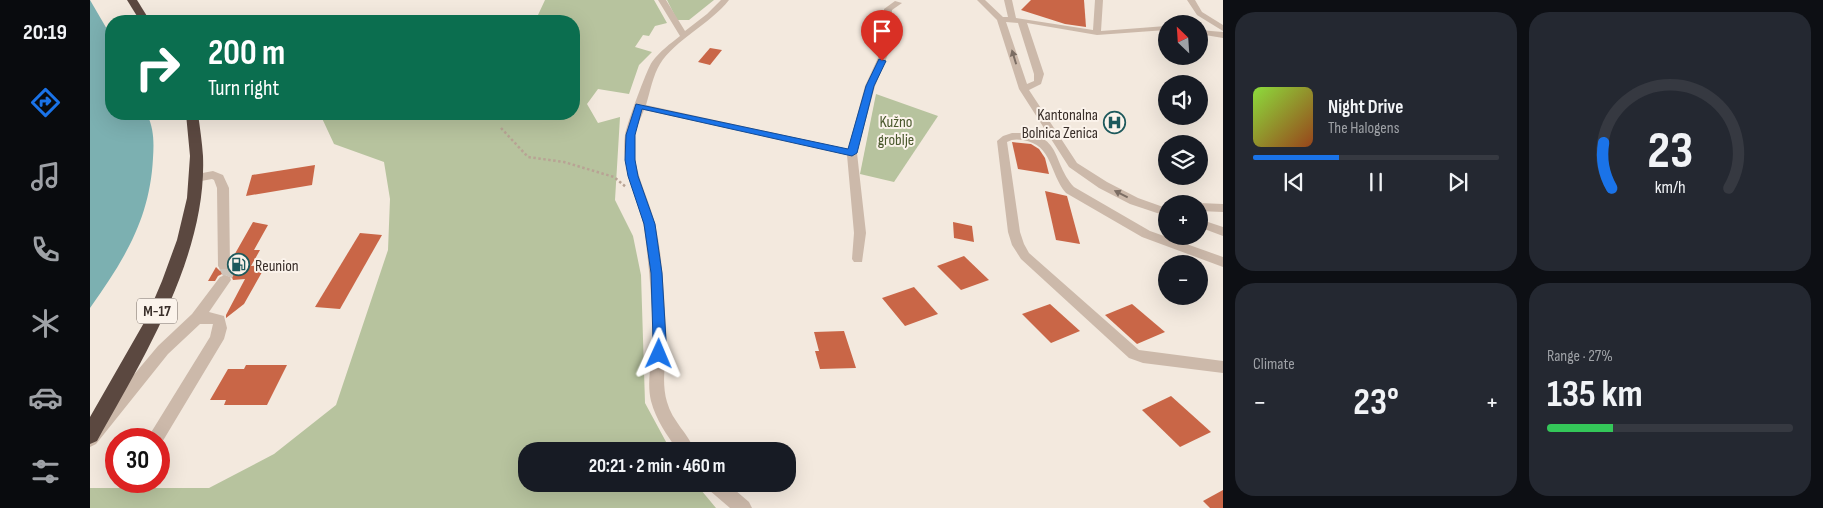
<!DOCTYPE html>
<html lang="en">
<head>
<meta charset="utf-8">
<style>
	:root { --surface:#171b24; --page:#242831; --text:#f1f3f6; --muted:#9ea1a6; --line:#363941; --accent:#1a73e8 }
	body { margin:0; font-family:"Sofia Sans Condensed",sans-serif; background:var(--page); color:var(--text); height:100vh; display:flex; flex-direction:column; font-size:19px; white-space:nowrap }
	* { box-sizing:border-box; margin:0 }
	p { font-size:16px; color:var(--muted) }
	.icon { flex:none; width:28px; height:28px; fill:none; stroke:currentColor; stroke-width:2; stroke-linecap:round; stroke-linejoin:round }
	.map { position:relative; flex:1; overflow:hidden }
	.sheet { display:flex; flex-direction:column; gap:12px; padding:12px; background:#0d0f14; width:600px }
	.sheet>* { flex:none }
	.hud { position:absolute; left:15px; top:15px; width:475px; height:105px; border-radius:20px; box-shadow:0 5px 20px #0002; background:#0b6e4f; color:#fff; overflow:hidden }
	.needle { width:32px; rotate:335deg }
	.fabs { position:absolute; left:1068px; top:15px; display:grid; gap:10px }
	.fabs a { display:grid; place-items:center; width:50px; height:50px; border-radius:50%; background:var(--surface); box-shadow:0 5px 20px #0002; font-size:25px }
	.speed { position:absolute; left:15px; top:428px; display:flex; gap:10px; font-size:25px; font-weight:700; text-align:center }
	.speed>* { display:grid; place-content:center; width:65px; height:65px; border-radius:50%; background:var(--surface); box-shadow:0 5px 20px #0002; line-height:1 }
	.speed .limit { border:8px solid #d22; background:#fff; color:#111 }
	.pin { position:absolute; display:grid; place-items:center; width:42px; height:42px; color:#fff; margin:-51px -21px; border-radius:50% 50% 50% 0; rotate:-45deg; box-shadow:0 0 5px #0007 }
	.pin .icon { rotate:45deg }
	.me { position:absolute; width:55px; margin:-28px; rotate:1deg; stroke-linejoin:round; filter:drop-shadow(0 0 4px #0008) }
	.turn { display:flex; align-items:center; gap:18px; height:105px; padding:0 20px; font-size:22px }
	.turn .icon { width:65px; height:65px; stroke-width:2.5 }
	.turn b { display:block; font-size:35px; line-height:42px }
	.big { font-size:38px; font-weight:700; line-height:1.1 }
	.sheet .tile { flex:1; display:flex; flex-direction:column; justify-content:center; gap:8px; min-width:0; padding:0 18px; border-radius:20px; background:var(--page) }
	.sheet .dial { align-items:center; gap:0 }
	.dial svg { height:130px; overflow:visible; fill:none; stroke:var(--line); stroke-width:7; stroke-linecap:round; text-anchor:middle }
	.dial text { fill:var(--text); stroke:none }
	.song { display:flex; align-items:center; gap:15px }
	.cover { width:60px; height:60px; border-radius:8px; background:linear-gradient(135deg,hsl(90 70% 55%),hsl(20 70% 35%)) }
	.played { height:5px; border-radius:2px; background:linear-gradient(90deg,var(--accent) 35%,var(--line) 35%) }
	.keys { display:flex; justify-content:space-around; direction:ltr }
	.heat { display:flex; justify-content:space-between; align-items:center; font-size:28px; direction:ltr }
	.charge { height:8px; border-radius:4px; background:linear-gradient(90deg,#34c759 27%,var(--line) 0) }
	.sheet .tiles { flex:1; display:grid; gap:12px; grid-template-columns:repeat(2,1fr) }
	.trip { position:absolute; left:428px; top:442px; width:278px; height:50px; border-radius:20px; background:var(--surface); box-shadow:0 5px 20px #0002; font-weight:700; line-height:50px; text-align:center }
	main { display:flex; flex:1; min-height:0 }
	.dock { display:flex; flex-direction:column; width:90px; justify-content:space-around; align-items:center; background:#090b0e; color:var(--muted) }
	.dock .icon { width:35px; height:35px }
	.dock .on { color:var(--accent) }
	.dock b { font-size:22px; color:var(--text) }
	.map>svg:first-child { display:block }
	.green { fill:#b7c39e }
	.water { fill:#7cb0b1 }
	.building { fill:#c96647 }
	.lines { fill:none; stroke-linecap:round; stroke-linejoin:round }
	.minor-tunnel { stroke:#cec4ba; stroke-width:11; stroke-dasharray:11 5.5; stroke-linecap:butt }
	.path { stroke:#b8a394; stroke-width:2.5; stroke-dasharray:2.5 2.5; stroke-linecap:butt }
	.minor { fill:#ccb9aa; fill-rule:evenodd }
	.highway { fill:#5b4840; fill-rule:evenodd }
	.oneway { fill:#7b6d63 }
	.route { fill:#1a73e8; stroke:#114b97 }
	.labels { text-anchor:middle; stroke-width:4; stroke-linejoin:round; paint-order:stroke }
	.shield { fill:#fbf3eb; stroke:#736963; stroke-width:1 }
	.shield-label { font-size:15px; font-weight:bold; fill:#392e29 }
	.poi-label { font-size:16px; fill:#392e29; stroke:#fbf3eb; text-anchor:end }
	.park-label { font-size:16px; fill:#49582c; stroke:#fbf3eb }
</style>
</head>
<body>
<main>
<nav class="dock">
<b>20:19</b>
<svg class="icon on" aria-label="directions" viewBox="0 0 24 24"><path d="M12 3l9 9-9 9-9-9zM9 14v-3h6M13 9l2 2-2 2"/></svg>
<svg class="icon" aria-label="music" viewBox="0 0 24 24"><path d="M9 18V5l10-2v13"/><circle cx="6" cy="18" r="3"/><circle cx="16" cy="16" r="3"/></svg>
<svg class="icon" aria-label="phone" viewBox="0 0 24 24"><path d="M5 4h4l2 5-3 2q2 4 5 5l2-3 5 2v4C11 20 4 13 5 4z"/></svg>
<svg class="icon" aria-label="climate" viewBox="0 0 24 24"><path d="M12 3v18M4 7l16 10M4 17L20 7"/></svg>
<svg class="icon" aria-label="car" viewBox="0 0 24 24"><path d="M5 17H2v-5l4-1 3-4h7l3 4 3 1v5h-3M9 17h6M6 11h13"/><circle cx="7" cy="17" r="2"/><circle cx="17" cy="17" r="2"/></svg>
<svg class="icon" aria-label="filters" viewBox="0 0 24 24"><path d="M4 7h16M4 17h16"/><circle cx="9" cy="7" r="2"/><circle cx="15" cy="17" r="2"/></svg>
</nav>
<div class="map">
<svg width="1133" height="508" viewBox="0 0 1133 508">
	<rect width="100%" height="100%" fill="#f3e9de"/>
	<g class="green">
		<path d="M455,0H564L577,23L565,26L559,36L553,35L545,47L562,52L549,65L539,94L508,89L497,104L508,123L530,117L525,200L543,236L551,275L555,403L581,451H436V484H606L626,508H0V488H119L184,454L246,405L298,250L300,199L294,162L244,144L230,114H484V21H439L448,15Z"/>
		<path d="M577,0H624L599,20H587Z"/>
		<path d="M786,94L848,116L804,182L770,174Z"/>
	</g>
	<path class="water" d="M0,0L21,36V114H57C64,129 64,142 63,158C60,219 34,260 0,308Z"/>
	<g class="building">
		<path d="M941,0H994L996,27L975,24L931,10Z"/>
		<path d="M620,48L632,50L620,65L608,62Z"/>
		<path d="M922,142L941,144L949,149L955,158L959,174L928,169Z"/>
		<path d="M225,165L222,185L156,196L162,175Z"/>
		<path d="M955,191L977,196L990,244L966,240Z"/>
		<path d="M163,222L178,225L164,250H170L161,266L176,265L154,304L136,318V315L155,279L143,280L141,275L134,273L128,276L125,281H118L126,267L130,271L140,270L142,259Z"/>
		<path d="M863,222L882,226L884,242L864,238Z"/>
		<path d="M270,233L292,235L250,309L225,307Z"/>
		<path d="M874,256L899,280L871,290L847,266Z"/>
		<path d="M824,287L848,314L815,326L792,298Z"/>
		<path d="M960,304L990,331L961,343L932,314Z"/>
		<path d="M1042,304L1075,332L1047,344L1015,315Z"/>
		<path d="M754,331L766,368L730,369L725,351H729L724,332Z"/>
		<path d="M156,365H197L177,405H134L136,400H120L138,369H154Z"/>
		<path d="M1081,396L1121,432L1090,447L1052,410Z"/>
		<path d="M1133,490V508H1120L1113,501Z"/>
	</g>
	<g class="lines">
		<path class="minor-tunnel" d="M134,266L138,274L135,280"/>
		<path class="path" d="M411,128L438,157L474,162L524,177L536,187"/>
		<g class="minor">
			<path d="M568,0H576L595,31L617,14L631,0H639C620,24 585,40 570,64C563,75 560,92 556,105L758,149L775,86L793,47L794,9L805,1L812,3L802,10L801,47L785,86L767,153L776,233L772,262H764L762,259L764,233L757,155L554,110C551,118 546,127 545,135C540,167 558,194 565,224C573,258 574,295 576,330C578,354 570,378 577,402C582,421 598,433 605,451H588C577,435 566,420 561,401C556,379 563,359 563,337C562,300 559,264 554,228C549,196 530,169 535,135C536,126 557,69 562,62C570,51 580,44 590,36Z"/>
			<path d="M887,0H895L913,17H918L914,0H922L926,18L1003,30L1005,0H1013L1011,31L1076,26V30L1007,35L937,23L954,74L951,84L939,90L987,163L1017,182L1048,198L1076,208V216L1040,204L1009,188L979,167L929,89L907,20ZM916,22L928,23L944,74V81L937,84Z"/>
			<path d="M1097,0H1105L1112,12L1133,25V31L1107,15Z"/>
			<path d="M1109,30L1133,32V38L1109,34Z"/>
			<path d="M922,133C974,132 960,160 984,187L1060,231L1133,257V267L1052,237L976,193C959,173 963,145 933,140C927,139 922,139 917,142L930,232L934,244L939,253L1049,350L1133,361V373L1053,363L1039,358L931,259L922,245L918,232L907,141L913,136Z"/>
			<path d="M123,171L133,175L139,188L140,266L138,269H130L128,266L127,188L124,180L122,179L106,182L100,178L102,175Z"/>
			<path d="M1109,203L1133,204V212L1109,211V204H1107Z"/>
			<path d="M1109,219L1133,227V236L1109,227Z"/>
			<path d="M135,275L140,277L141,280L119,312L134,316L137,328L134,339L71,444L69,445V439H57L120,337L123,324H110L78,354L6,444L0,447V427L68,346L102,314L130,277Z"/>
			<path d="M617,484H638L659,502L662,508H640L619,490Z"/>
		</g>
		<g class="highway">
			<path d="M37,0H47L60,21H50Z"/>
			<path d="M96,114H108C110,128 112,142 113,156C117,255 54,357 7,441L0,444V417L55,321L72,281L87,240L97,198L100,156Z"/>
		</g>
	</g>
	<defs><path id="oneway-solid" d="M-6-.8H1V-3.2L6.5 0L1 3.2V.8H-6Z" transform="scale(1.25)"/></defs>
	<g class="oneway">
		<use href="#oneway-solid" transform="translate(924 57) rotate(-107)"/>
		<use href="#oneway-solid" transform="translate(1031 194) rotate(-153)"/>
	</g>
	<path class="route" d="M789,59L796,61L784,86L767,153L762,156L552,109L545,135V160L548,176L565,224L572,273L576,340L573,358L569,359L564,358L562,354L563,340L561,273L554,224L538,176L535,160L536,135L546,104L758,149L776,86Z"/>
	<defs>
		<symbol id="hospital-ring" viewBox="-11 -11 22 22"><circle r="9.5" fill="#fbf3eb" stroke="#1d595c" stroke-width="1.5"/><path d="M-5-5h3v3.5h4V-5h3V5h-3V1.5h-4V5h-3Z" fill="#1d595c"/></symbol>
		<symbol id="fuel-ring" viewBox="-11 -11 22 22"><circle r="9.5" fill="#fbf3eb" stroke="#1d595c" stroke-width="1.5"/><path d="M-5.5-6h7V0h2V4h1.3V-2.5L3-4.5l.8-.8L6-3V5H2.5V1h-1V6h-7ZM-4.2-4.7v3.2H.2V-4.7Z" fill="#1d595c"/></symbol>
	</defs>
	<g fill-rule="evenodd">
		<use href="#hospital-ring" x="1012" y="110" width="25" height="25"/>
		<use href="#fuel-ring" x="136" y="252" width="25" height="25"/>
	</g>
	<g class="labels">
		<rect class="shield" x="47" y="298.5" width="40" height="25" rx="4"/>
		<g class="shield-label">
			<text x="67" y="316">M-17</text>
		</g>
		<g class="poi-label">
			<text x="1008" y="120">Kantonalna<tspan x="1008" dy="18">Bolnica Zenica</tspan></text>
			<text x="165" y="271" text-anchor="start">Reunion</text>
		</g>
		<g class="park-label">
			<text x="806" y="127">Kužno<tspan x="806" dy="18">groblje</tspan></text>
		</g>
	</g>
</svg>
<div class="fabs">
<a><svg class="needle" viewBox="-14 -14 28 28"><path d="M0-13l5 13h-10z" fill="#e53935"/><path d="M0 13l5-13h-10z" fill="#9ea1a6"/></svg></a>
<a><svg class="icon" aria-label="sound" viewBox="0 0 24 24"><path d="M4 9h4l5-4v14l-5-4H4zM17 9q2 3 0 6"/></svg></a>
<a><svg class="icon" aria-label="layers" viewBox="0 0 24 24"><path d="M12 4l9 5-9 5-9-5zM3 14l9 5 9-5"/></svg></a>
<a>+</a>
<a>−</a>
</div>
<div class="speed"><div class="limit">30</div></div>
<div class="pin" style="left:792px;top:61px;background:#d93025"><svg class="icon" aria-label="arrive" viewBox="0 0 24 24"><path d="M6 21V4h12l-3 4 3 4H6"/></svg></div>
<svg class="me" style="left:569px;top:354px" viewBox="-20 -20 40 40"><path d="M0-17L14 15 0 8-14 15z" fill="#1a73e8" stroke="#fff" stroke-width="4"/></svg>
<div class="trip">20:21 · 2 min · 460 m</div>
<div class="hud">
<div class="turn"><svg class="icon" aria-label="right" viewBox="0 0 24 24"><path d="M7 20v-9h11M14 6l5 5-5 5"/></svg><div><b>200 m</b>Turn right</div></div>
</div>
</div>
<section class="sheet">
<div class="tiles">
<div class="tile">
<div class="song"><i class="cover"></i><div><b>Night Drive</b><p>The Halogens</p></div></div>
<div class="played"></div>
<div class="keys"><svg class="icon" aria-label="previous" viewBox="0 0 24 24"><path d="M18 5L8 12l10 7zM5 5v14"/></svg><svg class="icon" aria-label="pause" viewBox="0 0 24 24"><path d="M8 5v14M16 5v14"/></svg><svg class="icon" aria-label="next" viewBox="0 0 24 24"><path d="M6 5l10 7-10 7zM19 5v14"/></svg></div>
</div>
<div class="tile dial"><svg viewBox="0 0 100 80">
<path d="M14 69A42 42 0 1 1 86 69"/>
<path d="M14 69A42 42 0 0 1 9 41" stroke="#1a73e8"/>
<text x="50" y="56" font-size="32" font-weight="700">23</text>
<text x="50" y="72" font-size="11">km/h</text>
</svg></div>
<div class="tile"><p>Climate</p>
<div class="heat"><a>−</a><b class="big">23°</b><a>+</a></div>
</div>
<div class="tile"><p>Range · 27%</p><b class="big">135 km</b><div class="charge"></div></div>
</div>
</section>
</main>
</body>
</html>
